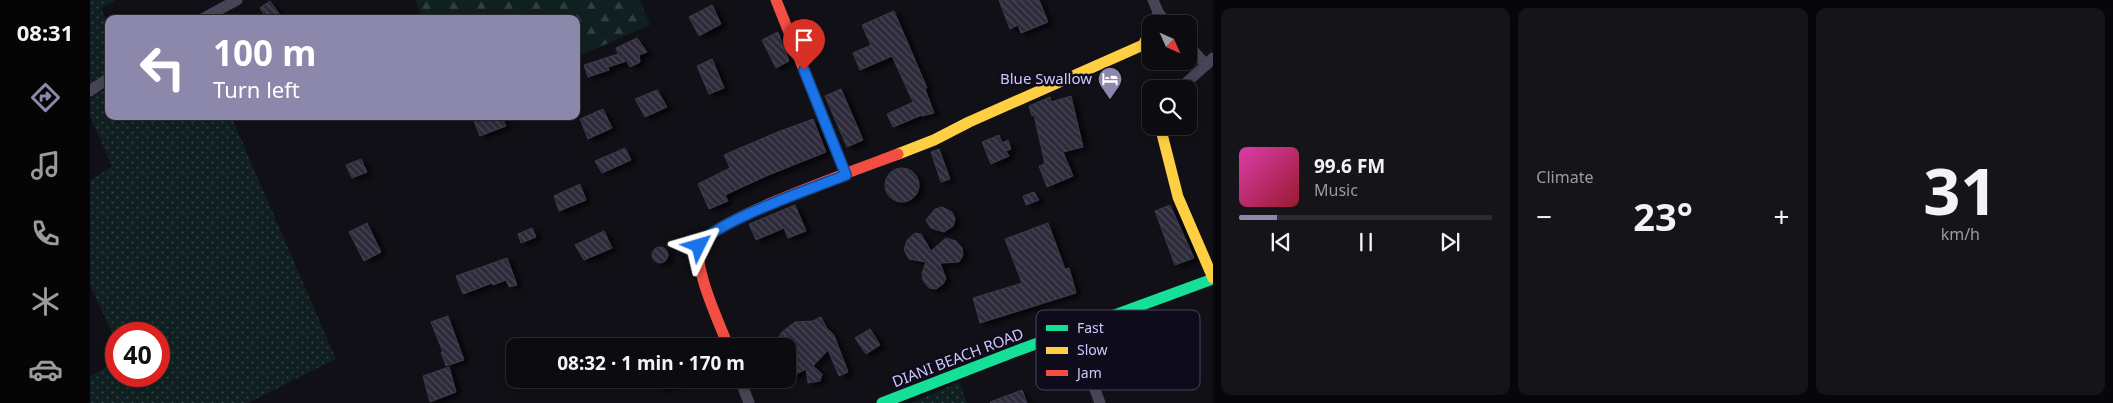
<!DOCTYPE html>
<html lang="en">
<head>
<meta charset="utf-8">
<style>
	:root { --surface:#0c0c10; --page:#151519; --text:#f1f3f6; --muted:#9a9b9f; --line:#2c2c30; --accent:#8b88ab }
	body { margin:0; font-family:"Noto Sans",sans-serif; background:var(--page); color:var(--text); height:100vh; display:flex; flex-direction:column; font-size:19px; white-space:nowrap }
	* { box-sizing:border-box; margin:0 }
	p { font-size:16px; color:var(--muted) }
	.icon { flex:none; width:28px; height:28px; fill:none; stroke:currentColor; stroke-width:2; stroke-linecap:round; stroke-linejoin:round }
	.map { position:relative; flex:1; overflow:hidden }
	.details { display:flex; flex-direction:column; gap:8px; padding:8px; background:#070709; width:900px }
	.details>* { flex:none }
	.hud { position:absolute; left:15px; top:15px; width:475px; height:105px; border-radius:10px; box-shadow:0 2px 8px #0003,0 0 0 1px var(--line); background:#8b88ab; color:#fff; overflow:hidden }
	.needle { width:32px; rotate:135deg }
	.tools { position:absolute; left:1052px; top:15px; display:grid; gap:10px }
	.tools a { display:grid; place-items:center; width:55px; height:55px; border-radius:10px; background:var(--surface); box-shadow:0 2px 8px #0003,0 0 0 1px var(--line); font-size:25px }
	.speed { position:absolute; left:15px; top:322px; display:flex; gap:10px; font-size:25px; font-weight:700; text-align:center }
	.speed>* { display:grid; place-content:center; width:65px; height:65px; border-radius:50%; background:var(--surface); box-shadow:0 2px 8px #0003,0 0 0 1px var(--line); line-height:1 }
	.speed .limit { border:8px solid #d22; background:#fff; color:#111 }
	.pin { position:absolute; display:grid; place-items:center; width:42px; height:42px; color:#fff; margin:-51px -21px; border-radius:50% 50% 50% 0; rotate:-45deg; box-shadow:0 0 5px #0007 }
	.pin .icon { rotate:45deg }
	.me { position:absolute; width:55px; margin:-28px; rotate:50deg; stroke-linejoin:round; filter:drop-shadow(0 0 4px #0008) }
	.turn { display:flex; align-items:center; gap:18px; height:105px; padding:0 25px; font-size:22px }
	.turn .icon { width:65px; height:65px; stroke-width:2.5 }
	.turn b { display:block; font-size:35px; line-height:42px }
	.big { font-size:38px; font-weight:700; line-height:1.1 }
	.details .widget { flex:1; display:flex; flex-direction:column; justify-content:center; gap:8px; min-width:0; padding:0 18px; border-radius:10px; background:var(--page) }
	.details .dial { align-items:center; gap:0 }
	.dial b { font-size:65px; line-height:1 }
	.song { display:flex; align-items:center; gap:15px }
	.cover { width:60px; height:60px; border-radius:8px; background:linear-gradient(135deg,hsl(320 70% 55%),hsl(350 70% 35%)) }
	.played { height:5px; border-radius:2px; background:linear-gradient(90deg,var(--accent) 15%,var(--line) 15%) }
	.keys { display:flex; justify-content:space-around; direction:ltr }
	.heat { display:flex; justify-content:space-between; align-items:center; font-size:28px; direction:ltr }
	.details .tiles { flex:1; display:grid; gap:8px; grid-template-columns:repeat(3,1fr) }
	.trip { position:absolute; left:416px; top:338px; width:290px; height:50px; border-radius:10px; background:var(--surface); box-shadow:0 2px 8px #0003,0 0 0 1px var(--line); font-weight:700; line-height:50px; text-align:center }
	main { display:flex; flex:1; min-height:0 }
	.menu { display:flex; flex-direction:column; width:90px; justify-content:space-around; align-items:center; background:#050506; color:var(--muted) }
	.menu .icon { width:35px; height:35px }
	.menu .current { color:var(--accent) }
	.menu b { font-size:22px; color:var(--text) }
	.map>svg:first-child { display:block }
	.green { fill:url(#green-dots) }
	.forest { fill:url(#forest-firs) }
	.building { fill:url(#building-back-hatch); stroke:#3c3a4a; filter:url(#shadow) }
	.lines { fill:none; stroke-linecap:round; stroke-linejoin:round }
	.street { stroke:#454557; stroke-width:11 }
	.fast { stroke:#16e098; stroke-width:11 }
	.slow { stroke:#ffcf43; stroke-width:11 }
	.jam { stroke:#f24e42; stroke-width:11 }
	.route-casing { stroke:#114b97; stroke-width:12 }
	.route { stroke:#1a73e8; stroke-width:9 }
	.labels { text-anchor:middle; stroke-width:5; stroke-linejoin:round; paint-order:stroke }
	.poi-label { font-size:15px; fill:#cdc9fb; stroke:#0e0c1a; text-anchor:end }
	.street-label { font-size:15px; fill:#cdc9fb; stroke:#0e0c1a }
	.key { fill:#0e0c1a; stroke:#47455e; stroke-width:1 }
	.key-label { font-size:14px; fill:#cdc9fb }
</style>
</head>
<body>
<main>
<nav class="menu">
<b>08:31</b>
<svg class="icon current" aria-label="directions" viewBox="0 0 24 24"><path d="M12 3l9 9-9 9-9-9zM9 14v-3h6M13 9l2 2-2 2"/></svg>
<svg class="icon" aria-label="music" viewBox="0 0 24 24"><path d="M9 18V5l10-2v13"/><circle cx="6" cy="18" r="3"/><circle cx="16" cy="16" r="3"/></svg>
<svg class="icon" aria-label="phone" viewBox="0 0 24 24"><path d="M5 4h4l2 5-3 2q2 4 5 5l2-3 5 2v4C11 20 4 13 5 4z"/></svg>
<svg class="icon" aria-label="climate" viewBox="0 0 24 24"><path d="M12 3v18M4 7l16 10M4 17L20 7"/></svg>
<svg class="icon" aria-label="car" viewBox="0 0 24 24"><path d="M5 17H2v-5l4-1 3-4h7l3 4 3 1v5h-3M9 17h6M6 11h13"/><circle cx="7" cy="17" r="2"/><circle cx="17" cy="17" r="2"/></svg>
</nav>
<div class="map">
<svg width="1123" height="403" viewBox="0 0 1123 403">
	<defs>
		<pattern id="green-dots" width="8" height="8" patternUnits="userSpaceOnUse" patternTransform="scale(1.25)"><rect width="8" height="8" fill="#102020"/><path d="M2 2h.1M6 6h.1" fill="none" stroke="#323f41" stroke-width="1.8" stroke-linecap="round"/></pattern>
		<pattern id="forest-firs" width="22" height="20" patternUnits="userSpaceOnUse" patternTransform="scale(1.25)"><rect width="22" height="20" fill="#102020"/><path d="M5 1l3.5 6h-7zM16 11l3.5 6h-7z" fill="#323f41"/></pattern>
		<pattern id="building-back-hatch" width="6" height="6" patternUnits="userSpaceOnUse" patternTransform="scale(1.25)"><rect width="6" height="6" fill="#2e2c3a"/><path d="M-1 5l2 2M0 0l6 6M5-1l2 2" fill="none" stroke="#4b4957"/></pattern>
		<filter id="shadow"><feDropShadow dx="5.5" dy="3" stdDeviation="2.5" flood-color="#0009"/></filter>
	</defs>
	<rect width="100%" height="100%" fill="#101016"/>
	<g class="green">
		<path d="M0,0H25L11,9L19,25V72L0,85Z"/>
		<path d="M19,86V116H141L246,359L158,403H0V376L26,362V376H69V334H26V342L0,285V181L22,166L0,116V99Z"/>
		<path d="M869,382L877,403H822Z"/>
	</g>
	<path class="forest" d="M325,0H550L560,25L486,57V19H333Z"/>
	<g class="building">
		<path d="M909,0H949L958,22L931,33L928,25L920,29Z"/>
		<path d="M180,1L193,19H177L170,8Z"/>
		<path d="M622,5L631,24L609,36L599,17Z"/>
		<path d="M804,11L837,88L835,89L844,113L832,116V115L803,127L797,114L823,102L802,56L770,70L763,53L781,45L772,25Z"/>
		<path d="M688,32L699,61L686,68L672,40Z"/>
		<path d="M547,38L557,52L549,55L550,62L540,67L537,61L518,67L519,70L498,77L494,65L528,54L526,48Z"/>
		<path d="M622,59L634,88L619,94L607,66Z"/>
		<path d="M751,89L773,140L757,147L735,96Z"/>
		<path d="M567,90L577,107L555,117L545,99Z"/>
		<path d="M981,96L993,147L973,152L983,176L957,187L949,166L955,164L944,115L942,116L939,106L960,97L961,102Z"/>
		<path d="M513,109L522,128L498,139L490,119Z"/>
		<path d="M382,116H411L416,126L390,136Z"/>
		<path d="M723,119L736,152L676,176L635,195L638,201L619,209L608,184L640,168L634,155L685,133Z"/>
		<path d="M909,135L912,143L918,140L921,149L916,151L919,156L901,164L892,142Z"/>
		<path d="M535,148L541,160L512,173L505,161Z"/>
		<path d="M849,149L860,179L851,182L841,152Z"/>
		<path d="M271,159L277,172L262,178L256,165Z"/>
		<circle cx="812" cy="185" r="17"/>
		<path d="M490,184L496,200L469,211L464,196Z"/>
		<path d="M944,192L949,200L936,205L933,196Z"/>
		<path d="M705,205L716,231L698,238L694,228L666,240L659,224Z"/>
		<path d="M1080,205L1104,258L1085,265L1065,211Z"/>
		<path d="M852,207L862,212L865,219L863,226L854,232L841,228L836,220L845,209Z"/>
		<path d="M277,223L291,252L274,261L259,232Z"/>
		<path d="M958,223L975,269L979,268L986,293L890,323L883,298L932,283L915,239Z"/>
		<path d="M442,228L446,237L431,243L428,234Z"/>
		<path d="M514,231L522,248L494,260L485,245Z"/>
		<path d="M825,233L831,234L841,251L856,238L866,241L872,248L873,255L869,262L850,263L856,279L853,284L846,289L839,288L833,280L832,273L836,262L819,259L814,250L817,240Z"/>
		<circle cx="570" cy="255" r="8"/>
		<path d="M417,258L427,285L419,287L416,280L403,285L402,283L373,294L366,276Z"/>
		<path d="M358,316L374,360L356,366L351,352H353L341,322Z"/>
		<path d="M731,317L736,327L744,335L758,372L749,376L738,350L723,366L732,374L730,381L718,383L716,369L698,378V346H683L692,332L705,322L723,321Z"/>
		<path d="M780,329L790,345L776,354L765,338Z"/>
		<path d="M359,367L366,392L340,402L333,376Z"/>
		<path d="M565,379H594V380L569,389Z"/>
		<path d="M932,390L937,403H901L900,402Z"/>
	</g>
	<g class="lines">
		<g class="street">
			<path d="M1063,0L1068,12L1064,24"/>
			<path d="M1068,12L1077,24"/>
			<path d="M112,19L147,0"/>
			<path d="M1099,46L1116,65L1123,58"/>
			<path d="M1089,89L1116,65"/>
			<path d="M0,91L19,78"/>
			<path d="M983,331L1010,403"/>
			<path d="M650,379L659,403"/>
		</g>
		<path class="fast" d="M792,403L929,350L1123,279"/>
		<g class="slow">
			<path d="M1070,126L1088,197L1123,278"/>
			<path d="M808,154L844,140L879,122L1053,45L1061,30"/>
		</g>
		<g class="jam">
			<path d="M686,0L756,175"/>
			<path d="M638,346C630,324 602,266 610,245C618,221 777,166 808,154"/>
		</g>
	</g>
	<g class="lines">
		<defs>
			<path id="route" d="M609,246C620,223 729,186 756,175L714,70"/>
		</defs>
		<use href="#route" class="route-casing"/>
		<use href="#route" class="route"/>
	</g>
	<defs>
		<symbol id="hotel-pin" viewBox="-11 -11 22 30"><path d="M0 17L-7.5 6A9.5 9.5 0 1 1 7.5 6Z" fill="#8b88ab" stroke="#0e0c1a"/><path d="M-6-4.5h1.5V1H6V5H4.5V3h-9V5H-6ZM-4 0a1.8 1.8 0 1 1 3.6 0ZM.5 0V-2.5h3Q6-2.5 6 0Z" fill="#fff"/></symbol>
	</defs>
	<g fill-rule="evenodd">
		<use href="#hotel-pin" x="1006" y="65" width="28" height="38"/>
	</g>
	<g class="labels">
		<g class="poi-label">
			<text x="1002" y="84">Blue Swallow</text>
		</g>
		<g class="street-label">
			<text transform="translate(868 358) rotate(-21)" y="5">DIANI BEACH ROAD</text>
		</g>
	</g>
	<rect x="946" y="310" width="164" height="80" rx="8" class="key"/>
	<rect x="956" y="325" width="22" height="6" fill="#16e098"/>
	<rect x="956" y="347" width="22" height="7" fill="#ffcf43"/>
	<rect x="956" y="370" width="22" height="6" fill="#f24e42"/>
	<g class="key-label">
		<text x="987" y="333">Fast</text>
		<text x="987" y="355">Slow</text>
		<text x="987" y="378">Jam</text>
	</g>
</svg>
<div class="tools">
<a><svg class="needle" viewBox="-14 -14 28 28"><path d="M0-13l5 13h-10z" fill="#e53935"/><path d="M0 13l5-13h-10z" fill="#9a9b9f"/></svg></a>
<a><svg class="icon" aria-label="search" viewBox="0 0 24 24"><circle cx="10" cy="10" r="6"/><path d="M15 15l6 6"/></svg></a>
</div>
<div class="speed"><div class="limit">40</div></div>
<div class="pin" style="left:714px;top:70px;background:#d93025"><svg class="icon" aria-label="arrive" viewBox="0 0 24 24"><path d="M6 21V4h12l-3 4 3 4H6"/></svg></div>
<svg class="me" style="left:609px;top:246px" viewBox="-20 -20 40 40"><path d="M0-17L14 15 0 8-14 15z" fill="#1a73e8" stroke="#fff" stroke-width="4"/></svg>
<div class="trip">08:32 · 1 min · 170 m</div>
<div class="hud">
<div class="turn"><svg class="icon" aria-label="left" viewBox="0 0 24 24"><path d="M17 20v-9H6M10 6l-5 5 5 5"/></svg><div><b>100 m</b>Turn left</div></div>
</div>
</div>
<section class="details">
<div class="tiles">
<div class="widget">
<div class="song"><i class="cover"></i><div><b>99.6 FM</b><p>Music</p></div></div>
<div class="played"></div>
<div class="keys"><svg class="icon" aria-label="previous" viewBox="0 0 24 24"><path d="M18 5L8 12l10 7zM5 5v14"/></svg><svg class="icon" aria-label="pause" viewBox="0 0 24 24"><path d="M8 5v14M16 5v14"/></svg><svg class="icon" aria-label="next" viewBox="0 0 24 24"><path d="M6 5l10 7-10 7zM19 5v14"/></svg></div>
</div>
<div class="widget"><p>Climate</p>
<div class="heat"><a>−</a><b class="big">23°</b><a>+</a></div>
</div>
<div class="widget dial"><b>31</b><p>km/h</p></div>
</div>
</section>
</main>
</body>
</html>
